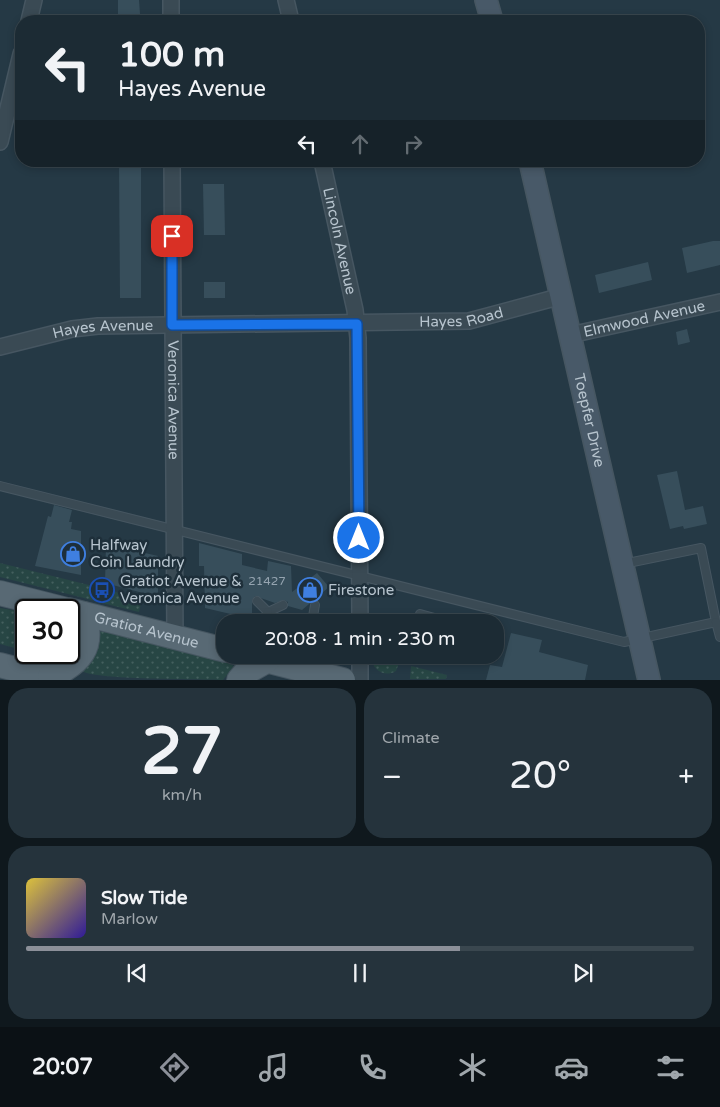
<!DOCTYPE html>
<html lang="en">
<head>
<meta charset="utf-8">
<style>
	:root { --surface:#1c2b34; --page:#25333c; --text:#f1f3f6; --muted:#a0a7ac; --line:#3a474f; --accent:#8c9099 }
	body { margin:0; font-family:"Varela Round",sans-serif; background:var(--page); color:var(--text); height:100vh; display:flex; flex-direction:column; font-size:19px; white-space:nowrap }
	* { box-sizing:border-box; margin:0 }
	p { font-size:16px; color:var(--muted) }
	.icon { flex:none; width:28px; height:28px; fill:none; stroke:currentColor; stroke-width:2; stroke-linecap:round; stroke-linejoin:round }
	.map { position:relative; height:680px; overflow:hidden }
	.panel { display:flex; flex-direction:column; gap:8px; padding:8px; background:#0f181d; flex:1 }
	.panel>* { flex:none }
	.banner { position:absolute; left:15px; top:15px; width:690px; height:152px; border-radius:20px; box-shadow:0 2px 8px #0003,0 0 0 1px var(--line); background:#1c2b34; color:var(--text); overflow:hidden }
	.speed { position:absolute; left:15px; top:599px; display:flex; gap:10px; font-size:25px; font-weight:700; text-align:center }
	.speed>* { display:grid; place-content:center; width:65px; height:65px; border-radius:50%; background:var(--surface); box-shadow:0 2px 8px #0003,0 0 0 1px var(--line); line-height:1 }
	.speed .limit { border:2px solid #111; border-radius:8px; background:#fff; color:#111 }
	.pin { position:absolute; display:grid; place-items:center; width:42px; height:42px; color:#fff; margin:-21px; border-radius:10px; box-shadow:0 2px 8px #0006 }
	.me { position:absolute; width:55px; margin:-28px; rotate:0deg; stroke-linejoin:round; filter:drop-shadow(0 0 4px #0008) }
	.turn { display:flex; align-items:center; gap:18px; height:105px; padding:0 20px; font-size:22px }
	.turn .icon { width:65px; height:65px; stroke-width:2.5 }
	.turn b { display:block; font-size:35px; line-height:42px }
	.lanes { display:flex; align-items:center; height:48px; padding:0 20px; background:#0003; justify-content:center; gap:25px; direction:ltr }
	.lanes .off { opacity:.35 }
	.big { font-size:38px; font-weight:600; line-height:1.1 }
	.panel .widget { flex:1; display:flex; flex-direction:column; justify-content:center; gap:8px; min-width:0; padding:0 18px; border-radius:20px; background:var(--page) }
	.panel .dial { align-items:center; gap:0 }
	.dial b { font-size:65px; line-height:1 }
	.song { display:flex; align-items:center; gap:15px }
	.cover { width:60px; height:60px; border-radius:8px; background:linear-gradient(135deg,hsl(50 70% 55%),hsl(250 70% 35%)) }
	.played { height:5px; border-radius:2px; background:linear-gradient(90deg,var(--accent) 65%,var(--line) 65%) }
	.keys { display:flex; justify-content:space-around; direction:ltr }
	.heat { display:flex; justify-content:space-between; align-items:center; font-size:28px; direction:ltr }
	.panel .tiles { flex:1; display:grid; gap:8px; grid-template-columns:1fr 1fr }
	.widget:last-child { grid-column:span 2 }
	.trip { position:absolute; left:216px; top:614px; width:288px; height:50px; border-radius:20px; background:var(--surface); box-shadow:0 2px 8px #0003,0 0 0 1px var(--line); font-weight:600; line-height:50px; text-align:center }
	.tab-bar { display:flex; height:80px; justify-content:space-around; align-items:center; background:#0b1115; color:var(--muted) }
	.tab-bar .icon { width:35px; height:35px }
	.tab-bar .current { color:var(--accent) }
	.tab-bar b { font-size:22px; color:var(--text) }
	.map>svg:first-child { display:block }
	.grass { fill:url(#grass-dots) }
	.building { fill:#374e5b }
	.lines { fill:none; stroke-linecap:round; stroke-linejoin:round }
	.lane-casing { stroke:#465661; stroke-width:10 }
	.street-casing { stroke:#465661; stroke-width:18 }
	.secondary-casing { stroke:#465661; stroke-width:24 }
	.primary-casing { stroke:#465661; stroke-width:26 }
	.lane { stroke:#3a4a54; stroke-width:8 }
	.street { stroke:#3a4a54; stroke-width:15 }
	.secondary { stroke:#485968; stroke-width:21 }
	.primary { stroke:#586974; stroke-width:24 }
	.route-casing { stroke:#114b97; stroke-width:12 }
	.route { stroke:#1a73e8; stroke-width:9 }
	.labels { text-anchor:middle; stroke-width:5; stroke-linejoin:round; paint-order:stroke }
	.number-label { font-size:12px; fill:#95a4b0 }
	.street-label { font-size:15px; fill:#b7c4ce; stroke:#1e2f3a }
	.poi-label { font-size:15px; fill:#b7c4ce; stroke:#1e2f3a; text-anchor:start }
</style>
</head>
<body>
<div class="map">
<svg width="720" height="680" viewBox="0 0 720 680">
	<defs>
		<pattern id="grass-dots" width="8" height="8" patternUnits="userSpaceOnUse" patternTransform="scale(1.25)"><rect width="8" height="8" fill="#274644"/><path d="M2 2h.1M6 6h.1" fill="none" stroke="#445f5e" stroke-width="1.8" stroke-linecap="round"/></pattern>
	</defs>
	<rect width="100%" height="100%" fill="#253945"/>
	<g class="grass">
		<path d="M0,563L101,588L100,602L0,577Z"/>
		<path d="M105,589L142,599L139,612L102,603Z"/>
		<path d="M0,608L26,612V651L0,644Z"/>
		<path d="M103,631L226,662L234,666L223,680C200,679 94,680 82,671L98,649L100,632Z"/>
		<path d="M371,656L399,663L396,671C384,678 372,670 371,656Z"/>
		<path d="M411,666L447,675L446,679H410Z"/>
	</g>
	<g class="building">
		<path d="M118,0H139L140,14H118Z"/>
		<path d="M119,161H141V298H120Z"/>
		<path d="M203,184H224L225,235H204Z"/>
		<path d="M713,241H720V265L687,273L682,248Z"/>
		<path d="M648,262L652,280L599,293L595,275Z"/>
		<rect x="204" y="282" width="21" height="16"/>
		<path d="M687,329L690,342L678,345L676,332Z"/>
		<path d="M677,471L685,510L703,506L707,524L684,529L683,526L670,529L657,475Z"/>
		<path d="M54,505L72,510L69,522H72L71,529L81,531V575L35,566L48,516L51,517Z"/>
		<path d="M199,543L242,554V565L267,571L268,561L291,566L292,592L317,573L329,587L302,610L288,606V602L284,600L275,603L255,596L252,600V619L205,608L204,566H199Z"/>
		<path d="M106,544L158,556V597L105,583Z"/>
		<path d="M511,633L542,640L539,652L588,665L585,680H486L490,665L502,667Z"/>
	</g>
	<g class="lines">
		<defs>
			<g id="lane">
				<path d="M0,486L624,642L716,622L701,548L623,564"/>
				<path d="M257,601L268,612L283,605"/>
				<path d="M267,622L268,612"/>
				<path d="M312,622L315,605"/>
				<path d="M418,622L420,614L449,622"/>
				<path d="M716,622L720,637"/>
			</g>
			<g id="street">
				<path d="M171,0V21"/>
				<path d="M286,0L291,21"/>
				<path d="M29,21L34,0"/>
				<path d="M0,142L21,54"/>
				<path id="s1" d="M172,161L175,637"/>
				<path id="s2" d="M322,161L355,310L358,338L360,622"/>
				<path id="s3" d="M570,335L720,302"/>
				<path id="s4" d="M0,347L72,329L98,326L469,321L562,296"/>
				<path d="M360,680V655"/>
			</g>
			<g id="secondary">
				<path d="M486,0L492,21"/>
				<path id="s5" d="M530,161L649,680"/>
			</g>
			<g id="primary">
				<path d="M0,593L67,610"/>
				<path id="s6" d="M69,610L225,650"/>
				<path d="M246,655L343,680"/>
				<path d="M0,665L58,680"/>
				<path d="M50,677C79,664 96,647 83,614"/>
				<path d="M239,680L245,673L268,660"/>
			</g>
		</defs>
		<use href="#lane" class="lane-casing"/>
		<use href="#street" class="street-casing"/>
		<use href="#secondary" class="secondary-casing"/>
		<use href="#primary" class="primary-casing"/>
		<use href="#lane" class="lane"/>
		<use href="#street" class="street"/>
		<use href="#secondary" class="secondary"/>
		<use href="#primary" class="primary"/>
	</g>
	<g class="lines">
		<defs>
			<path id="route" d="M172,236V325L357,324L359,538"/>
		</defs>
		<use href="#route" class="route-casing"/>
		<use href="#route" class="route"/>
	</g>
	<defs>
		<symbol id="shop-ring" viewBox="-11 -11 22 22"><circle r="9.5" fill="#1e2f3a" stroke="#3f7fe0" stroke-width="1.5"/><path d="M-5-2.5h2.3a2.7 3.5 0 0 1 5.4 0H5L5.5 6h-11ZM-1.5-2.5h3a1.5 2.3 0 0 0-3 0Z" fill="#3f7fe0"/></symbol>
		<symbol id="bus-ring" viewBox="-11 -11 22 22"><circle r="9.5" fill="#1e2f3a" stroke="#1a4fb4" stroke-width="1.5"/><path d="M-5-6H5V4H4V6H2V4H-2V6H-4V4H-5ZM-3.5-4V0h7V-4ZM-3.5 1.2v1.5H-2V1.2ZM2 1.2v1.5H3.5V1.2Z" fill="#1a4fb4"/></symbol>
	</defs>
	<g fill-rule="evenodd">
		<use href="#shop-ring" x="59" y="540" width="28" height="28"/>
		<use href="#bus-ring" x="88" y="576" width="28" height="28"/>
		<use href="#shop-ring" x="296" y="576" width="28" height="28"/>
	</g>
	<g class="labels">
		<g class="number-label">
			<text x="267" y="585">21427</text>
		</g>
		<g class="street-label">
			<text dy="5" stroke="none"><textPath href="#s2" startOffset="82">Lincoln Avenue</textPath></text>
			<text dy="5" stroke="none"><textPath href="#s4" startOffset="464">Hayes Road</textPath></text>
			<text dy="5" stroke="none"><textPath href="#s3" startOffset="76">Elmwood Avenue</textPath></text>
			<text dy="5" stroke="none"><textPath href="#s4" startOffset="105">Hayes Avenue</textPath></text>
			<text dy="5" stroke="none"><textPath href="#s1" startOffset="239">Veronica Avenue</textPath></text>
			<text dy="5" stroke="none"><textPath href="#s5" startOffset="266">Toepfer Drive</textPath></text>
			<text dy="5" stroke="none"><textPath href="#s6" startOffset="80">Gratiot Avenue</textPath></text>
		</g>
		<g class="poi-label">
			<text x="90" y="550">Halfway<tspan x="90" dy="17">Coin Laundry</tspan></text>
			<text x="120" y="586">Gratiot Avenue &amp;<tspan x="120" dy="17">Veronica Avenue</tspan></text>
			<text x="328" y="595">Firestone</text>
		</g>
	</g>
</svg>
<div class="speed"><div class="limit">30</div></div>
<div class="pin" style="left:172px;top:236px;background:#d93025"><svg class="icon" aria-label="arrive" viewBox="0 0 24 24"><path d="M6 21V4h12l-3 4 3 4H6"/></svg></div>
<svg class="me" style="left:359px;top:538px" viewBox="-20 -20 40 40"><circle r="17" fill="#1a73e8" stroke="#fff" stroke-width="3"/><path d="M0-11L8 9 0 5-8 9z" fill="#fff"/></svg>
<div class="trip">20:08 · 1 min · 230 m</div>
<div class="banner">
<div class="turn"><svg class="icon" aria-label="left" viewBox="0 0 24 24"><path d="M17 20v-9H6M10 6l-5 5 5 5"/></svg><div><b>100 m</b>Hayes Avenue</div></div>
<div class="lanes"><svg class="icon" aria-label="left" viewBox="0 0 24 24"><path d="M17 20v-9H6M10 6l-5 5 5 5"/></svg><svg class="icon off" aria-label="ahead" viewBox="0 0 24 24"><path d="M12 20V5M6 11l6-6 6 6"/></svg><svg class="icon off" aria-label="right" viewBox="0 0 24 24"><path d="M7 20v-9h11M14 6l5 5-5 5"/></svg></div>
</div>
</div>
<section class="panel">
<div class="tiles">
<div class="widget dial"><b>27</b><p>km/h</p></div>
<div class="widget"><p>Climate</p>
<div class="heat"><a>−</a><b class="big">20°</b><a>+</a></div>
</div>
<div class="widget">
<div class="song"><i class="cover"></i><div><b>Slow Tide</b><p>Marlow</p></div></div>
<div class="played"></div>
<div class="keys"><svg class="icon" aria-label="previous" viewBox="0 0 24 24"><path d="M18 5L8 12l10 7zM5 5v14"/></svg><svg class="icon" aria-label="pause" viewBox="0 0 24 24"><path d="M8 5v14M16 5v14"/></svg><svg class="icon" aria-label="next" viewBox="0 0 24 24"><path d="M6 5l10 7-10 7zM19 5v14"/></svg></div>
</div>
</div>
</section>
<nav class="tab-bar">
<b>20:07</b>
<svg class="icon current" aria-label="directions" viewBox="0 0 24 24"><path d="M12 3l9 9-9 9-9-9zM9 14v-3h6M13 9l2 2-2 2"/></svg>
<svg class="icon" aria-label="music" viewBox="0 0 24 24"><path d="M9 18V5l10-2v13"/><circle cx="6" cy="18" r="3"/><circle cx="16" cy="16" r="3"/></svg>
<svg class="icon" aria-label="phone" viewBox="0 0 24 24"><path d="M5 4h4l2 5-3 2q2 4 5 5l2-3 5 2v4C11 20 4 13 5 4z"/></svg>
<svg class="icon" aria-label="climate" viewBox="0 0 24 24"><path d="M12 3v18M4 7l16 10M4 17L20 7"/></svg>
<svg class="icon" aria-label="car" viewBox="0 0 24 24"><path d="M5 17H2v-5l4-1 3-4h7l3 4 3 1v5h-3M9 17h6M6 11h13"/><circle cx="7" cy="17" r="2"/><circle cx="17" cy="17" r="2"/></svg>
<svg class="icon" aria-label="filters" viewBox="0 0 24 24"><path d="M4 7h16M4 17h16"/><circle cx="9" cy="7" r="2"/><circle cx="15" cy="17" r="2"/></svg>
</nav>
</body>
</html>
